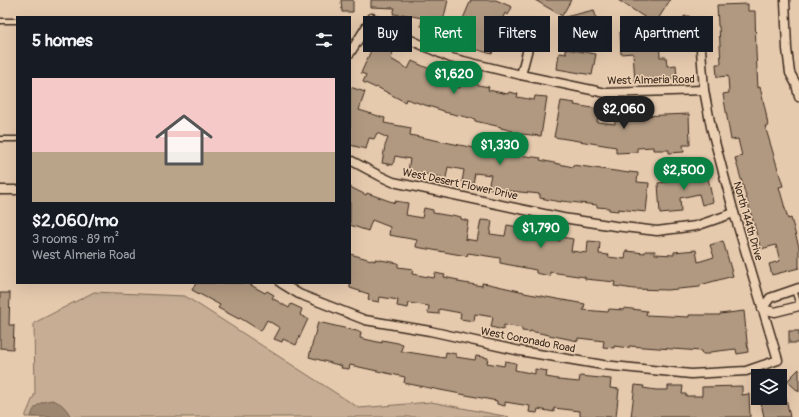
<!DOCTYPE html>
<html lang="en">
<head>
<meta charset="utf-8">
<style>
	:root { --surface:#171b24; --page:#242831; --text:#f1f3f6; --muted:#9ea1a6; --accent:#0b8043 }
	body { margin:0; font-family:Pangolin,sans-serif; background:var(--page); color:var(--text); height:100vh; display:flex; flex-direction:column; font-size:15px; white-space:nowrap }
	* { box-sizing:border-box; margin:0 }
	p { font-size:13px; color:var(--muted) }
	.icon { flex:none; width:22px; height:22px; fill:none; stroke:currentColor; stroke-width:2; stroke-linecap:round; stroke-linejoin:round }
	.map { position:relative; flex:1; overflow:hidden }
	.details { position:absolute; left:16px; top:16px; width:335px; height:268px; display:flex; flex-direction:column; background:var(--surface); border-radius:0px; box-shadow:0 4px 16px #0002 }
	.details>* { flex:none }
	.banner { position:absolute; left:363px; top:16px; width:376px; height:36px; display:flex; gap:8px }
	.tools { position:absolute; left:751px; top:369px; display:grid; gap:8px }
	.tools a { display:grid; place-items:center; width:36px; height:36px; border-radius:0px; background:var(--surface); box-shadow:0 4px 16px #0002; font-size:20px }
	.price { position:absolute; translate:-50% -34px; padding:0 9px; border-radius:14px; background:var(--accent); color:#fff; font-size:13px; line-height:26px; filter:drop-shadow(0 1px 2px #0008) }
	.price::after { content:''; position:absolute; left:50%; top:24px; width:12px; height:9px; margin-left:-6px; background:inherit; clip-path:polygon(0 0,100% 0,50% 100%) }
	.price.current { background:#222; color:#fff }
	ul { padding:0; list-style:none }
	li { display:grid; align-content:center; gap:8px; height:212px; padding:0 16px }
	li span { display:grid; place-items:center; height:124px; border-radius:0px; color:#555 }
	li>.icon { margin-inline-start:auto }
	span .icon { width:72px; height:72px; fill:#fffc; stroke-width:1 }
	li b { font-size:17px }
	h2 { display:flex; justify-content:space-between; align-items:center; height:48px; padding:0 16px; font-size:17px }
	.chip { padding:0 14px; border-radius:0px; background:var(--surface); box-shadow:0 4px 16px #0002; font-size:14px; line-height:36px }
	.chip.current { background:var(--accent); color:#fff }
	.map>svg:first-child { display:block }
</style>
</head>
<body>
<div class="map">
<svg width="799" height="417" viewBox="0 0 799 417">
	<rect width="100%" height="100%" fill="#e6caae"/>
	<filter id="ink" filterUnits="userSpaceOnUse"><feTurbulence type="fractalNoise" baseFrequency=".025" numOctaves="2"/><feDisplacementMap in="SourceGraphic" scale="8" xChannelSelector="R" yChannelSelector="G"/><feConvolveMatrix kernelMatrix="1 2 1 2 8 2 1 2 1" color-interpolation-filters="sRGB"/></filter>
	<g filter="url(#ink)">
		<polygon fill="#c6ad94" stroke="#806c59" points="94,292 185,296 359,408 431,402 509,417 25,417 35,393 34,323"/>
		<path fill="#9d8771" stroke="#766250" d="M 52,400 C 62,403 66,408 71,417 L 31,417 C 34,405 40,402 52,400 Z"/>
		<g fill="#b19981" stroke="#3b2a1e">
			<polygon points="341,0 353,0 353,12 342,12"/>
			<polygon points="371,0 448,0 441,30 421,26 422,18 402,14 401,15 393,14 395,8 371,7"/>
			<polygon points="471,0 496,0 512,7 508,15 505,13 500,24 492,54 451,42 456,27 459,28"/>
			<polygon points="535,0 571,0 562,16"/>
			<polygon points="618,0 670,0 655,24"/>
			<polygon points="748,4 748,11 755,11 756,52 758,88 760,87 766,113 768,126 765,126 783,186 779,187 788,219 791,218 799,247 799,268 772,275 769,264 780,261 776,245 761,249 735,158 742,156 738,139 731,140 723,94 729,93 728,76 717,77 716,64 721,64 719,26 718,26 717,5"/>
			<polygon points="594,10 600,32 563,41 561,31 580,26 565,17"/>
			<polygon points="650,31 644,40 659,39 660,57 666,57 667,66 676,65 677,78 635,81 633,53 621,54 620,32"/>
			<polygon points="374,44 393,53 391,59 408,69 412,61 425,67 439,72 435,82 460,88 462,79 474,82 473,84 489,87 488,90 508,94 509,92 518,94 517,97 534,100 535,96 547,97 541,136 512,133 513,131 501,128 501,127 475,121 475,119 444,112 444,111 406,99 405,102 377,87 376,88 363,82 366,75 361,73"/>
			<polygon points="565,49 596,54 592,75 557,69 559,53 567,54"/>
			<polygon points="350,87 365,92 359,110 385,118 384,123 411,128 410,135 519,157 519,155 541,158 540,160 573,167 573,165 629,173 629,172 638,173 637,182 649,183 646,212 618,209 618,211 609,210 609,208 597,207 597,205 561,201 561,202 540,198 540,194 500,190 500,191 488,188 491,175 475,173 473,184 462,182 464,170 448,167 446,178 408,171 410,159 395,156 393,165 382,163 385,146 388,138 377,133 374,139 369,138 366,149 350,145"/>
			<polygon points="561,101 575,103 574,105 599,109 597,122 615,124 615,117 689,114 690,145 683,145 684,152 669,153 669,150 653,150 653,147 637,148 637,152 616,153 616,147 554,137"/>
			<polygon points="706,168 713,202 702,205 699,194 680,198 681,212 660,214 658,183 668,182 668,178 685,177 684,173"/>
			<polygon points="350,187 366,195 367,193 395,203 395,201 408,203 406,215 422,218 424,208 433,210 433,213 451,216 452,215 461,217 461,219 468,221 465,239 477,241 481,220 492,221 490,234 505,236 507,225 519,227 518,238 535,241 536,234 544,235 544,238 560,241 561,237 573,239 571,251 587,253 588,241 600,242 599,254 609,255 608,257 625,259 626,251 645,253 645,251 655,251 655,254 674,255 674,252 696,250 698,262 714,257 710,245 723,241 733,276 700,285 700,287 667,290 634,289 614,286 615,282 585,279 585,277 550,272 550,276 536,273 536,270 500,263 500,258 468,253 467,256 416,247 417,240 389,235 390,227 372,220 368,231 350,225"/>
			<polygon points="350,254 375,261 375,259 398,263 398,267 413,269 412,274 434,278 435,273 445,275 444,277 458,280 458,282 482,286 482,283 489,284 524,292 524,293 585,304 583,310 608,312 609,309 624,310 624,308 647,311 646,315 689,317 689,315 720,315 720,314 744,311 748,352 737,354 736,349 710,352 710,354 702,354 701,351 629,346 629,348 614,346 614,348 603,347 604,341 578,338 578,341 530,331 530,332 522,331 522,328 504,325 503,330 491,327 493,317 475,314 474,321 460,319 461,313 439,309 439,314 428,313 429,306 409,303 408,308 397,306 398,300 380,297 379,302 368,300 369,294 350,288"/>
			<polygon points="196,283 247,283 265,293 267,291 274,295 272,298 289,308 291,304 302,309 300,315 308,319 296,345 283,339 282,342 274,339 280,328 267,320 261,331 240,318 239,319 218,308 220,305 192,290"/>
			<polygon points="0,293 10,293 9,325 14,325 13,349 0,348"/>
			<polygon points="318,322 361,332 360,338 382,343 382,340 403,344 401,351 445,358 446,352 456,354 456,357 475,360 476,356 488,358 487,363 504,366 505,361 516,363 515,370 535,374 535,369 547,371 546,377 558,379 558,380 579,382 580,376 611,379 610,388 619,389 616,417 580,416 580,411 554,408 554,412 538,409 537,413 529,412 530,406 505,402 505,406 497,404 497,401 404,383 405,377 350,365 349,369 341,368 342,366 309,357"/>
			<rect x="789" y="331" width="10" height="12"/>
			<polygon points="799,369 799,392 787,381"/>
			<polygon points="635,385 644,386 643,388 656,390 668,390 668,386 683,386 682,394 686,394 686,396 702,396 702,387 742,386 742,395 749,394 750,417 631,417"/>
			<polygon points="760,398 786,398 790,417 764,417"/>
		</g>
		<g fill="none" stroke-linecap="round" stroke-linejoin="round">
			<defs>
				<g id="service">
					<polyline points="0,21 17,21"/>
					<polyline points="0,139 17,139"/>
					<polyline points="794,290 799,305"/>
				</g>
				<g id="minor">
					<polyline points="785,0 787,49 790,73 796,84 799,97"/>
					<polyline points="350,53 372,18 404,37 451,58 521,75 606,93 704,90"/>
					<polyline points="521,75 532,33"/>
					<polyline points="350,160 380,176 393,182 563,218 615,226 657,231 696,226 734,213"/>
					<polyline points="0,190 17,190"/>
					<polyline points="281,283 299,294 365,320 430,331 520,351 603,365 691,374 746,371 778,360 734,213 711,127 704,90 700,36 687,21"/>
					<polyline points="799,288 770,298 762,309 775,312 799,306"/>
				</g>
			</defs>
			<use href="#service" stroke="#3b2a1e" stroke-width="7"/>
			<use href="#minor" stroke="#3b2a1e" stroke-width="11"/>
			<use href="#service" stroke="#edd1b4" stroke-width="4"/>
			<use href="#minor" stroke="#edd1b4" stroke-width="8"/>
		</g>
	</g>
	<g text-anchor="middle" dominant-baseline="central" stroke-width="3" stroke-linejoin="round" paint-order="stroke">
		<g font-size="11" fill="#3b2a1e" stroke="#edd1b4">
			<text transform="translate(651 80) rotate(-1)">West Almeria Road</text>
			<text transform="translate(460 184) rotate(12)">West Desert Flower Drive</text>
			<text transform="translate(748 221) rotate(74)">North 144th Drive</text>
			<text transform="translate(528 340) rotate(11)">West Coronado Road</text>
		</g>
	</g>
</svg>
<div class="tools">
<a><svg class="icon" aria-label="layers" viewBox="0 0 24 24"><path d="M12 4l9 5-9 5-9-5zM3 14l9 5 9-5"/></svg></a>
</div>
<b class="price" style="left:454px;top:95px">$1,620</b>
<b class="price current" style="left:624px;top:130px">$2,060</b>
<b class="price" style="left:500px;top:166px">$1,330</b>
<b class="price" style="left:684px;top:191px">$2,500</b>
<b class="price" style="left:541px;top:249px">$1,790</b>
<div class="banner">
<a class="chip">Buy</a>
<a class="chip current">Rent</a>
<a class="chip">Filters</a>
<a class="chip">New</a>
<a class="chip">Apartment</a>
</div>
<section class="details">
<h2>5 homes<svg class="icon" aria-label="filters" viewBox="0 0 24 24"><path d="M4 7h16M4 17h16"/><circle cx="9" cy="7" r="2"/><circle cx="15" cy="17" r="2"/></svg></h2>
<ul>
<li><span style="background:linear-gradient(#f6c9c9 60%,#b9a48a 0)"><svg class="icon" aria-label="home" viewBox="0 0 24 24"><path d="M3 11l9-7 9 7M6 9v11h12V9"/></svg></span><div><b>$2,060/mo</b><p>3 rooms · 89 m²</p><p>West Almeria Road</p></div></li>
</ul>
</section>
</div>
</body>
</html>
